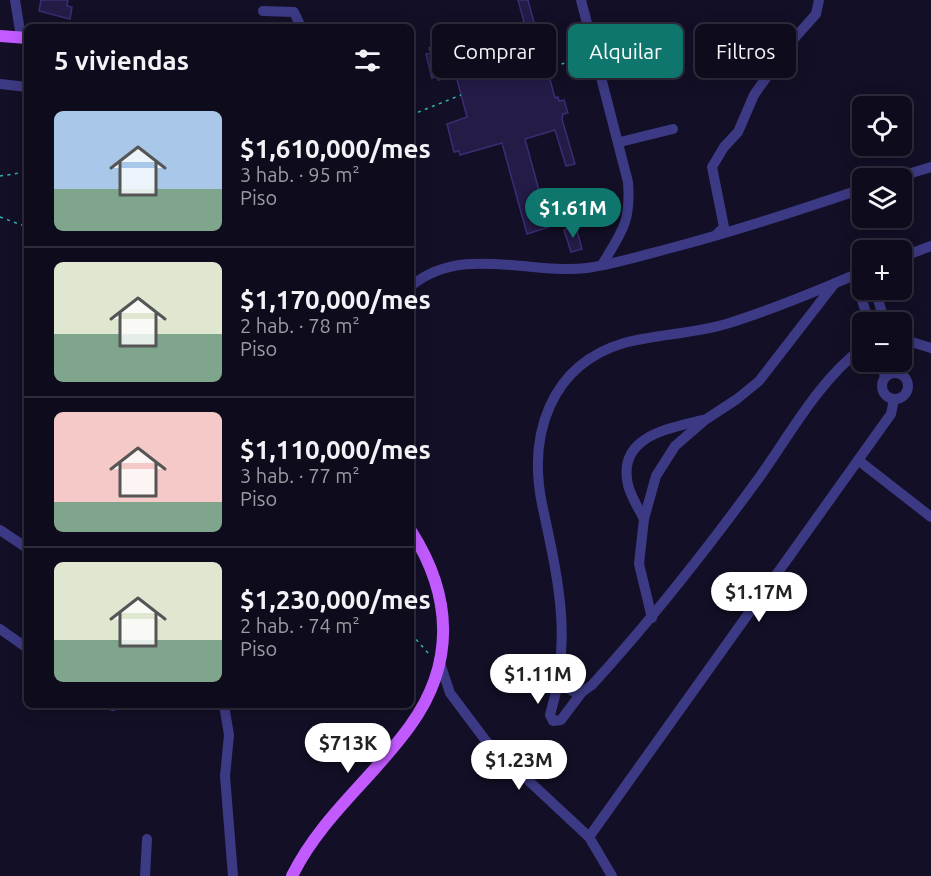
<!DOCTYPE html>
<html lang="es">
<head>
<meta charset="utf-8">
<style>
	:root { --surface:#0e0b1c; --page:#171425; --text:#f1f3f6; --muted:#9b9ba3; --line:#2e2b3b; --accent:#0f766e }
	body { margin:0; font-family:Ubuntu,sans-serif; background:var(--page); color:var(--text); height:100vh; display:flex; flex-direction:column; font-size:22px; white-space:nowrap }
	* { box-sizing:border-box; margin:0 }
	p { font-size:20px; color:var(--muted) }
	.icon { flex:none; width:33px; height:33px; fill:none; stroke:currentColor; stroke-width:2; stroke-linecap:round; stroke-linejoin:round }
	.map { position:relative; flex:1; overflow:hidden }
	.sheet { position:absolute; left:24px; top:24px; width:390px; height:684px; display:flex; flex-direction:column; background:var(--surface); border-radius:9px; box-shadow:0 3px 15px #0003,0 0 0 2px var(--line) }
	.sheet>* { flex:none }
	.guide { position:absolute; left:432px; top:24px; width:408px; height:54px; display:flex; gap:12px }
	.fabs { position:absolute; left:852px; top:96px; display:grid; gap:12px }
	.fabs a { display:grid; place-items:center; width:60px; height:60px; border-radius:9px; background:var(--surface); box-shadow:0 3px 15px #0003,0 0 0 2px var(--line); font-size:30px }
	.price { position:absolute; translate:-50% -51px; padding:0 14px; border-radius:21px; background:#fff; color:#222; font-size:20px; line-height:39px; filter:drop-shadow(0 2px 3px #0008) }
	.price::after { content:''; position:absolute; left:50%; top:36px; width:18px; height:14px; margin-left:-9px; background:inherit; clip-path:polygon(0 0,100% 0,50% 100%) }
	.price.current { background:var(--accent); color:#fff }
	ul { padding:0; list-style:none }
	li { display:flex; align-items:center; gap:18px; height:150px; padding:0 30px }
	li+li { border-top:2px solid var(--line) }
	li span { display:grid; place-items:center; flex:none; width:168px; height:120px; border-radius:9px; color:#555 }
	li>.icon { margin-inline-start:auto }
	span .icon { width:72px; height:72px; fill:#fffc; stroke-width:1 }
	li b { font-size:26px }
	h2 { display:flex; justify-content:space-between; align-items:center; height:72px; padding:0 30px; font-size:26px }
	.pill { padding:0 21px; border-radius:9px; background:var(--surface); box-shadow:0 3px 15px #0003,0 0 0 2px var(--line); font-size:21px; line-height:54px }
	.pill.current { background:var(--accent); color:#fff }
	.map>svg:first-child { display:block }
</style>
</head>
<body>
<div class="map">
<svg width="931" height="876" viewBox="0 0 931 876">
	<rect width="100%" height="100%" fill="#130f26"/>
	<g fill="#241b47" stroke="#3b2d73" stroke-width="1.5">
		<polygon points="41,0 68,0 67,6 72,7 70,19 39,11"/>
		<polygon points="518,0 528,0 535,26 538,31 544,30 547,42 542,43 541,47 555,98 558,97 559,101 564,100 568,113 563,114 562,119 575,164 566,166 555,130 525,139 549,227 527,234 502,143 460,155 459,151 454,152 447,124 467,117 456,76 438,80 437,76 432,78 426,54 431,53 429,48 480,34 479,31 495,26 496,30 524,22"/>
		<polygon points="576,227 582,249 571,252 564,230"/>
	</g>
	<g fill="none" stroke-linecap="round" stroke-linejoin="round">
		<g stroke="#2fb8b0" stroke-width="1.5" stroke-dasharray="3 4.5" stroke-linecap="butt">
			<polyline points="606,53 649,42"/>
			<polyline points="547,68 587,57"/>
			<polyline points="411,115 461,95"/>
			<polyline points="0,176 27,172"/>
			<polyline points="0,217 27,227"/>
			<polyline points="411,634 430,655"/>
		</g>
		<g stroke="#3d3a85" stroke-width="10">
			<polyline points="15,0 21,37"/>
			<path d="M 581,0 L 628,182 C 631,223 622,231 602,265"/>
			<polyline points="263,11 294,12 301,27"/>
			<polyline points="0,84 27,87"/>
			<polyline points="620,142 673,129"/>
			<polyline points="895,178 931,167"/>
			<polyline points="716,235 724,227 712,167 724,147 738,132 754,95 792,41 816,14 819,0"/>
			<polyline points="902,257 931,246"/>
			<path d="M 862,272 C 818,290 773,310 726,324 C 693,334 657,334 624,343 C 550,365 528,435 542,504 C 558,579 573,639 550,715 L 553,721 L 561,720 L 582,692 L 592,685 C 653,618 708,548 761,475 C 792,431 819,381 862,348"/>
			<polyline points="854,275 869,322"/>
			<path d="M 411,286 C 462,244 529,275 587,268 C 615,264 644,255 671,248 C 736,231 799,210 862,189"/>
			<polyline points="875,290 885,322"/>
			<polyline points="902,339 931,348"/>
			<polyline points="881,362 885,377"/>
			<circle cx="895" cy="386" r="13"/>
			<polyline points="858,460 931,517"/>
			<path d="M 644,519 C 639,509 631,497 628,485 C 617,436 668,429 702,420"/>
			<polyline points="0,530 27,548"/>
			<polyline points="652,618 639,564 644,519 656,476 675,446 705,420 737,399 759,381 835,283"/>
			<polyline points="0,629 27,648"/>
			<polyline points="439,660 450,693 486,741 589,837 612,876"/>
			<polyline points="560,683 574,692 582,692"/>
			<polyline points="111,705 113,706"/>
			<polyline points="224,705 229,735 225,776 233,876"/>
			<polyline points="589,837 891,414 894,399"/>
			<polyline points="145,876 147,839"/>
		</g>
		<g stroke="#c25bff" stroke-width="12">
			<polyline points="0,36 27,38"/>
			<path d="M 292,876 C 321,817 372,779 410,726 C 456,663 452,595 411,531"/>
		</g>
	</g>
</svg>
<div class="fabs">
<a><svg class="icon" aria-label="locate" viewBox="0 0 24 24"><circle cx="12" cy="12" r="6"/><path d="M12 2v4M12 18v4M2 12h4M18 12h4"/></svg></a>
<a><svg class="icon" aria-label="layers" viewBox="0 0 24 24"><path d="M12 4l9 5-9 5-9-5zM3 14l9 5 9-5"/></svg></a>
<a>+</a>
<a>−</a>
</div>
<b class="price current" style="left:573px;top:239px">$1.61M</b>
<b class="price" style="left:759px;top:623px">$1.17M</b>
<b class="price" style="left:538px;top:705px">$1.11M</b>
<b class="price" style="left:348px;top:774px">$713K</b>
<b class="price" style="left:519px;top:791px">$1.23M</b>
<div class="guide">
<a class="pill">Comprar</a>
<a class="pill current">Alquilar</a>
<a class="pill">Filtros</a>
</div>
<section class="sheet">
<h2>5 viviendas<svg class="icon" aria-label="filters" viewBox="0 0 24 24"><path d="M4 7h16M4 17h16"/><circle cx="9" cy="7" r="2"/><circle cx="15" cy="17" r="2"/></svg></h2>
<ul>
<li><span style="background:linear-gradient(#a9c7e8 65%,#7fa58c 0)"><svg class="icon" aria-label="home" viewBox="0 0 24 24"><path d="M3 11l9-7 9 7M6 9v11h12V9"/></svg></span><div><b>$1,610,000/mes</b><p>3 hab. · 95 m²</p><p>Piso</p></div></li>
<li><span style="background:linear-gradient(#dfe7d0 60%,#7fa58c 0)"><svg class="icon" aria-label="home" viewBox="0 0 24 24"><path d="M3 11l9-7 9 7M6 9v11h12V9"/></svg></span><div><b>$1,170,000/mes</b><p>2 hab. · 78 m²</p><p>Piso</p></div></li>
<li><span style="background:linear-gradient(#f6c9c9 75%,#7fa58c 0)"><svg class="icon" aria-label="home" viewBox="0 0 24 24"><path d="M3 11l9-7 9 7M6 9v11h12V9"/></svg></span><div><b>$1,110,000/mes</b><p>3 hab. · 77 m²</p><p>Piso</p></div></li>
<li><span style="background:linear-gradient(#dfe7d0 65%,#7fa58c 0)"><svg class="icon" aria-label="home" viewBox="0 0 24 24"><path d="M3 11l9-7 9 7M6 9v11h12V9"/></svg></span><div><b>$1,230,000/mes</b><p>2 hab. · 74 m²</p><p>Piso</p></div></li>
</ul>
</section>
</div>
</body>
</html>
